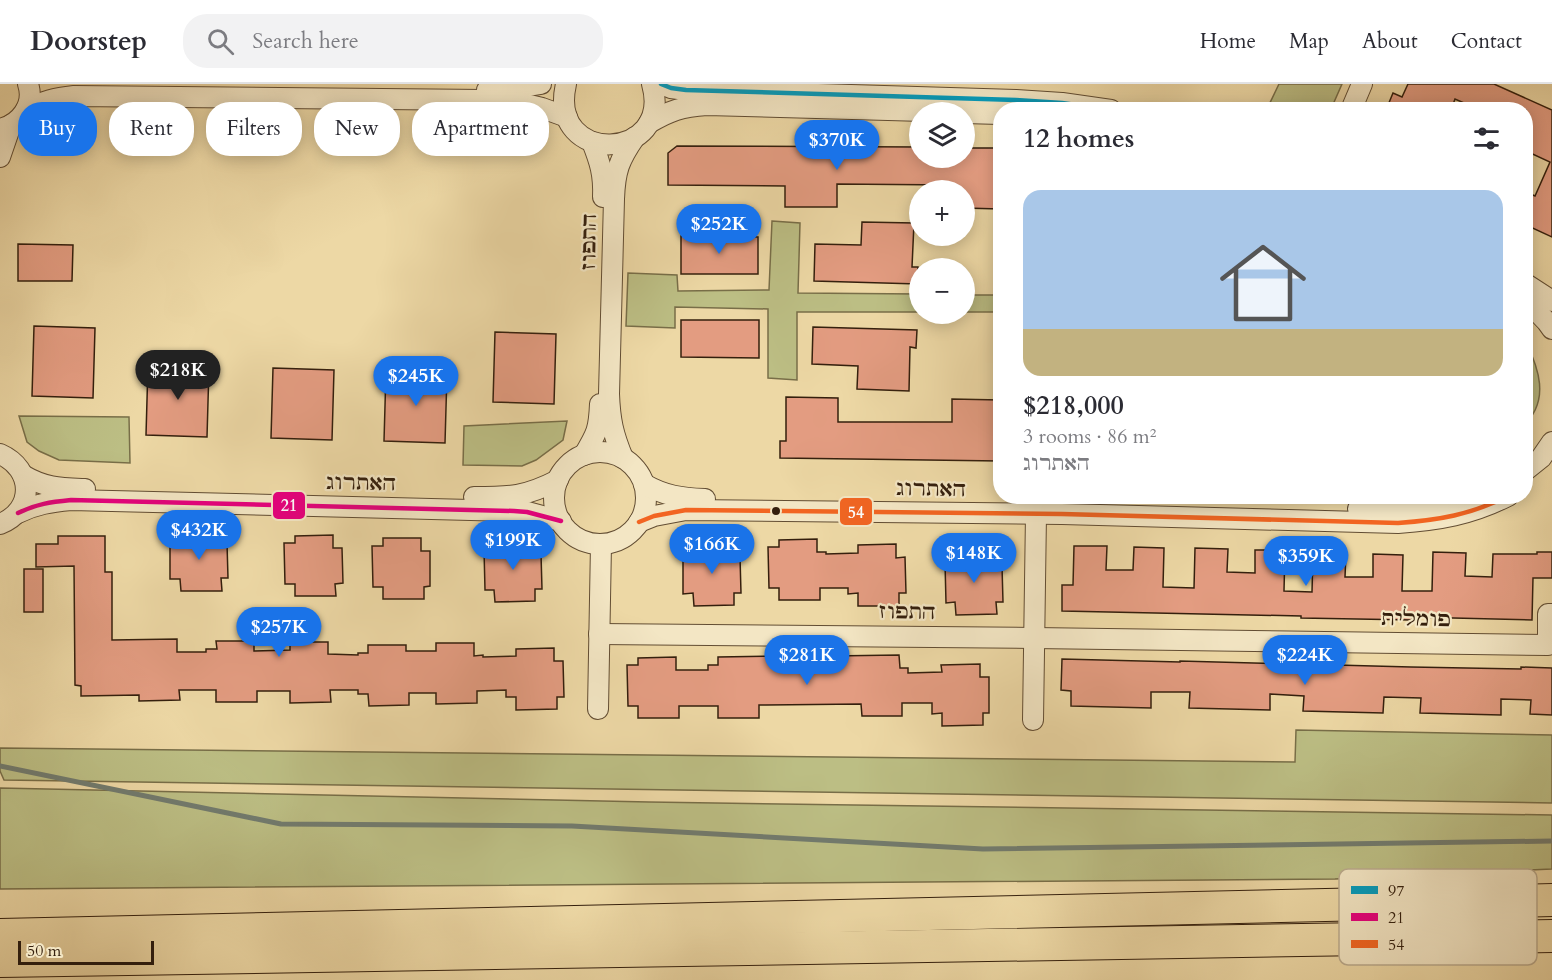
<!DOCTYPE html>
<html lang="en">
<head>
<meta charset="utf-8">
<style>
	:root { --surface:#fff; --page:#f2f2f3; --text:#2b2b33; --muted:#7c7c81; --line:#e1e1e2; --accent:#1a73e8 }
	body { margin:0; font-family:Cardo,"Frank Ruhl Libre",serif; background:var(--page); color:var(--text); height:100vh; display:flex; flex-direction:column; font-size:22px; white-space:nowrap }
	* { box-sizing:border-box; margin:0 }
	p { font-size:20px; color:var(--muted) }
	.icon { flex:none; width:33px; height:33px; fill:none; stroke:currentColor; stroke-width:2; stroke-linecap:round; stroke-linejoin:round }
	.map { position:relative; flex:1; overflow:hidden }
	.side { position:absolute; left:993px; top:18px; width:540px; height:402px; display:flex; flex-direction:column; background:var(--surface); border-radius:24px; box-shadow:0 3px 15px #0003 }
	.side>* { flex:none }
	.top-card { position:absolute; left:18px; top:18px; width:570px; height:54px; display:flex; gap:12px }
	.buttons { position:absolute; left:909px; top:18px; display:grid; gap:12px }
	.buttons a { display:grid; place-items:center; width:66px; height:66px; border-radius:50%; background:var(--surface); box-shadow:0 3px 15px #0003; font-size:30px }
	.scale { position:absolute; left:18px; bottom:15px; width:136px; box-sizing:border-box; padding-left:6px; border:3px solid #341f0d; border-top:0; font-size:16px; line-height:21px; white-space:nowrap; color:#341f0d; -webkit-text-stroke:4px #f3e6c4; paint-order:stroke }
	.price { position:absolute; translate:-50% -51px; padding:0 14px; border-radius:21px; background:var(--accent); color:#fff; font-size:20px; line-height:39px; filter:drop-shadow(0 2px 3px #0008) }
	.price::after { content:''; position:absolute; left:50%; top:36px; width:18px; height:14px; margin-left:-9px; background:inherit; clip-path:polygon(0 0,100% 0,50% 100%) }
	.price.active { background:#222; color:#fff }
	ul { padding:0; list-style:none }
	li { display:grid; align-content:center; gap:12px; height:318px; padding:0 30px }
	li+li { border-top:2px solid var(--line) }
	li span { display:grid; place-items:center; height:186px; border-radius:18px; color:#555 }
	li>.icon { margin-inline-start:auto }
	span .icon { width:108px; height:108px; fill:#fffc; stroke-width:1 }
	li b { font-size:26px }
	h2 { display:flex; justify-content:space-between; align-items:center; height:72px; padding:0 30px; font-size:26px }
	.pill { padding:0 21px; border-radius:24px; background:var(--surface); box-shadow:0 3px 15px #0003; font-size:21px; line-height:54px }
	.pill.active { background:var(--accent); color:#fff }
	header { display:flex; align-items:center; gap:36px; box-sizing:border-box; height:84px; padding:0 30px; background:var(--surface); border-bottom:2px solid var(--line) }
	header strong { font-size:28px }
	nav { display:flex; gap:33px; margin-inline-start:auto; font-size:21px }
	.search { width:420px; height:54px; background:var(--page); display:flex; align-items:center; gap:15px; box-sizing:border-box; padding:0 21px; border-radius:24px; color:var(--muted); font-size:22px }
	.map>svg:first-child { display:block }
</style>
</head>
<body>
<header>
<strong>Doorstep</strong>
<div class="search"><svg class="icon" aria-label="search" viewBox="0 0 24 24"><circle cx="10" cy="10" r="6"/><path d="M15 15l6 6"/></svg>Search here</div>
<nav><a>Home</a><a>Map</a><a>About</a><a>Contact</a></nav>
</header>
<div class="map">
<svg width="1552" height="896" viewBox="0 0 1552 896">
	<rect width="100%" height="100%" fill="#edd8a5"/>
	<filter id="stains"><feTurbulence type="fractalNoise" baseFrequency=".00333" numOctaves="4"/><feColorMatrix values="0 0 0 0 .2 0 0 0 0 .09 0 0 0 0 .02 0 0 0 .5 -.17"/></filter>
	<radialGradient id="worn" r=".72"><stop offset=".6" stop-color="#630" stop-opacity="0"/><stop offset="1" stop-color="#630" stop-opacity=".3"/></radialGradient>
	<g fill="#bcbe84" stroke="#786e48" stroke-width="1.5">
		<polygon points="1279,0 1342,0 1331,25 1267,25"/>
		<polygon points="772,137 800,139 798,209 919,210 919,228 797,228 797,296 768,294 768,225 675,223 675,244 626,242 628,189 677,191 678,207 769,206"/>
		<rect x="965" y="211" width="35" height="17"/>
		<path d="M 1526,258 C 1539,285 1549,315 1526,339 Z"/>
		<polygon points="19,332 129,333 130,379 59,376 39,367 27,358"/>
		<polygon points="567,337 563,356 536,376 522,382 463,381 464,342"/>
		<polygon points="1296,646 1552,651 1552,719 4,696 0,687 0,664 1295,678"/>
		<polygon points="0,704 649,718 1552,731 1552,785 1335,795 0,805"/>
	</g>
	<g fill="none" stroke-linecap="round" stroke-linejoin="round">
		<polyline stroke="#727b6e" stroke-width="5" points="0,682 281,740 572,742 983,765 1552,757"/>
	</g>
	<g fill="#e39c81" stroke="#341f0d" stroke-width="1.5">
		<polygon points="1408,0 1494,0 1552,26 1552,153 1526,141 1526,108 1535,112 1550,78 1526,67 1526,26 1480,26 1455,15 1451,26 1386,26 1393,9 1402,13"/>
		<polygon points="677,62 920,63 920,74 964,74 964,64 1000,64 1000,125 964,124 964,106 952,106 952,101 837,100 837,123 785,123 785,102 668,101 668,69"/>
		<polygon points="862,138 914,139 912,183 918,183 918,200 814,197 815,160 861,161"/>
		<polygon points="681,152 758,153 758,190 681,190"/>
		<polygon points="18,160 73,161 72,197 18,197"/>
		<polygon points="681,236 759,236 759,274 681,273"/>
		<polygon points="34,242 95,244 93,314 32,312"/>
		<polygon points="813,243 917,246 916,264 910,263 909,307 857,305 858,282 812,280"/>
		<polygon points="495,248 556,250 554,320 493,318"/>
		<polygon points="148,281 209,283 207,353 146,351"/>
		<polygon points="273,284 334,286 332,356 271,354"/>
		<polygon points="386,287 447,289 445,359 384,357"/>
		<polygon points="786,313 838,314 838,338 952,338 952,315 1000,316 1000,377 780,374 780,357 786,357"/>
		<polygon points="180,446 219,446 219,459 227,459 228,494 221,494 222,507 181,507 180,495 170,495 170,454 181,454"/>
		<polygon points="333,451 333,464 342,464 343,499 335,500 336,512 295,512 295,500 285,500 284,459 295,459 295,452"/>
		<polygon points="58,452 105,452 105,488 112,488 112,556 177,555 177,568 206,568 206,565 217,565 216,557 254,557 254,567 290,566 290,558 328,558 328,570 358,571 358,569 368,569 368,561 406,561 406,567 436,567 436,559 474,559 474,572 483,571 483,573 516,572 516,565 554,564 554,577 563,577 564,613 557,613 557,625 516,626 516,613 506,613 506,606 477,607 477,619 436,620 436,609 409,609 409,621 369,622 368,610 358,610 358,606 330,606 331,618 290,619 290,607 257,607 257,618 216,618 216,606 179,606 180,616 139,617 139,611 81,612 81,602 75,601 74,482 36,483 36,460 58,460"/>
		<polygon points="383,454 421,454 421,467 430,467 430,502 424,503 424,515 383,515 383,503 373,503 372,462 383,462"/>
		<polygon points="817,455 817,468 826,468 826,470 858,469 858,461 896,460 896,474 905,473 906,509 899,509 899,522 858,522 858,509 848,510 848,504 820,504 820,516 779,516 779,504 769,504 768,463 779,463 779,456"/>
		<polygon points="494,457 532,457 532,470 541,470 542,505 535,505 535,517 495,518 494,506 485,506 484,465 494,465"/>
		<polygon points="731,460 731,473 740,473 741,509 734,509 734,521 694,522 693,509 683,510 683,469 693,468 693,461"/>
		<polygon points="1074,462 1107,462 1106,486 1133,486 1134,463 1164,464 1163,503 1194,504 1195,464 1228,465 1227,488 1255,489 1255,466 1285,466 1284,507 1312,508 1313,469 1346,469 1345,493 1373,493 1373,470 1403,471 1402,507 1432,507 1433,468 1466,469 1465,492 1492,493 1493,470 1537,470 1537,468 1552,468 1552,494 1533,494 1532,536 1412,533 1412,536 1301,534 1301,532 1062,527 1062,501 1073,501"/>
		<polygon points="993,469 994,482 1002,482 1003,518 996,518 997,530 956,531 955,518 946,519 945,478 956,477 955,470"/>
		<rect x="24" y="485" width="19" height="43"/>
		<polygon points="793,564 831,564 831,572 899,571 900,584 908,584 908,589 942,588 941,581 980,580 980,593 989,593 989,629 983,629 983,641 942,642 942,629 932,630 932,619 902,619 902,632 862,632 861,620 766,621 759,621 759,634 718,634 718,622 679,622 679,634 638,634 638,622 628,622 627,581 638,581 638,574 676,573 676,586 708,586 708,581 718,581 718,573 782,572 782,568 793,567"/>
		<polygon points="1062,575 1180,578 1180,577 1411,583 1521,585 1521,583 1552,584 1552,631 1530,630 1531,616 1501,615 1501,631 1420,629 1421,614 1384,613 1383,629 1303,627 1304,612 1270,610 1270,626 1189,624 1190,608 1151,608 1151,624 1071,622 1071,607 1061,606"/>
	</g>
	<g fill="none" stroke-linecap="round" stroke-linejoin="round">
		<defs>
			<g id="street">
				<path d="M 566,0 C 547,83 674,78 652,0"/>
				<polyline points="661,0 671,4 686,6 1016,16 1062,19 1111,26"/>
				<polyline points="487,6 516,4 541,0"/>
				<path d="M 26,26 C 43,17 55,14 74,12 L 485,16 L 521,19 L 542,24 L 567,33"/>
				<polyline points="1351,26 1362,0"/>
				<polyline points="964,29 1000,30"/>
				<path d="M 649,39 C 671,26 681,23 707,21 L 960,28"/>
				<path d="M 0,45 C 20,40 35,21 28,0"/>
				<path d="M 592,58 C 600,78 604,91 603,113"/>
				<polyline points="0,73 11,41"/>
				<polyline points="1526,200 1552,217"/>
				<polyline points="1526,216 1547,238 1552,245"/>
				<circle cx="600" cy="414" r="46"/>
				<path d="M 0,370 C 34,385 35,426 0,440"/>
				<path d="M 584,371 C 597,349 599,345 600,320"/>
				<path d="M 623,374 C 613,350 610,336 609,310 L 614,115 C 615,87 619,76 635,53"/>
				<polyline points="1526,386 1541,374 1552,358"/>
				<path d="M 23,391 C 45,404 60,404 85,405"/>
				<path d="M 644,400 C 665,412 681,414 705,415"/>
				<path d="M 474,413 C 511,413 525,413 558,396"/>
				<path d="M 1358,425 C 1398,426 1437,424 1474,412"/>
				<path d="M 18,429 C 36,420 51,418 71,416 L 514,427 L 527,428 L 561,437"/>
				<path d="M 639,438 L 654,432 L 686,426 L 1062,430 L 1398,439 C 1439,436 1470,431 1508,412"/>
				<polyline points="599,550 1034,554 1548,561 1548,530 1552,530"/>
				<polyline points="598,625 601,460"/>
				<polyline points="1033,636 1036,430"/>
			</g>
			<g id="primary">
				<polyline points="0,851 1552,816"/>
				<polyline points="0,877 1552,852"/>
			</g>
		</defs>
		<use href="#street" stroke="#624d33" stroke-width="22"/>
		<use href="#primary" stroke="#341f0d" stroke-width="34"/>
		<use href="#street" stroke="#f3e6c4" stroke-width="20"/>
		<use href="#primary" stroke="#edd8a5" stroke-width="32"/>
		<defs>
			<polyline id="bus-1" points="661,0 671,4 686,6 1016,16 1062,19 1111,26"/>
			<path id="bus-2" d="M 18,429 C 36,420 51,418 71,416 L 514,427 L 527,428 L 561,437"/>
			<path id="bus-3" d="M 639,438 L 654,432 L 686,426 L 1062,430 L 1398,439 C 1439,436 1470,431 1508,412"/>
		</defs>
		<use href="#bus-1" stroke="#f3e6c4" stroke-width="9"/>
		<use href="#bus-2" stroke="#f3e6c4" stroke-width="9"/>
		<use href="#bus-3" stroke="#f3e6c4" stroke-width="9"/>
		<use href="#bus-1" stroke="#059bbb" stroke-width="4.5"/>
		<use href="#bus-2" stroke="#e5007d" stroke-width="4.5"/>
		<use href="#bus-3" stroke="#f26522" stroke-width="4.5"/>
	</g>
	<circle fill="#341f0d" stroke="#f3e6c4" stroke-width="2" cx="776" cy="427" r="5"/>
	<g text-anchor="middle" dominant-baseline="central" stroke-width="4.5" stroke-linejoin="round" paint-order="stroke">
		<g font-size="21" fill="#341f0d" stroke="#f3e6c4">
			<text transform="translate(589 158) rotate(-89)">התפוז</text>
			<text transform="translate(361 399) rotate(1)">האתרוג</text>
			<text transform="translate(931 405) rotate(1)">האתרוג</text>
			<text transform="translate(907 528) rotate(1)">התפוז</text>
			<text transform="translate(1416 535) rotate(1)">פומלית</text>
		</g>
	</g>
	<rect x="1339" y="785" width="198" height="96" rx="9" fill="#f3e6c4" stroke="#baaa8d" stroke-width="1.5"/>
	<rect x="1351" y="802" width="27" height="8" fill="#059bbb"/>
	<rect x="1351" y="829" width="27" height="8" fill="#e5007d"/>
	<rect x="1351" y="856" width="27" height="8" fill="#f26522"/>
	<g font-size="16" fill="#341f0d">
		<text x="1388" y="812">97</text>
		<text x="1388" y="839">21</text>
		<text x="1388" y="866">54</text>
	</g>
	<g stroke="#f3e6c4" stroke-width="2">
		<rect x="272" y="407" width="34" height="29" rx="6" fill="#e5007d"/>
		<rect x="839" y="413" width="34" height="29" rx="6" fill="#f26522"/>
	</g>
	<g font-size="16" text-anchor="middle" font-weight="bold" fill="#fff">
		<text x="289" y="427">21</text>
		<text x="856" y="434">54</text>
	</g>
	<rect width="100%" height="100%" filter="url(#stains)"/>
	<rect width="100%" height="100%" fill="url(#worn)"/>
</svg>
<div class="buttons">
<a><svg class="icon" aria-label="layers" viewBox="0 0 24 24"><path d="M12 4l9 5-9 5-9-5zM3 14l9 5 9-5"/></svg></a>
<a>+</a>
<a>−</a>
</div>
<div class="scale">50 m</div>
<b class="price" style="left:837px;top:87px">$370K</b>
<b class="price" style="left:719px;top:171px">$252K</b>
<b class="price active" style="left:178px;top:317px">$218K</b>
<b class="price" style="left:416px;top:323px">$245K</b>
<b class="price" style="left:199px;top:477px">$432K</b>
<b class="price" style="left:513px;top:487px">$199K</b>
<b class="price" style="left:712px;top:491px">$166K</b>
<b class="price" style="left:974px;top:500px">$148K</b>
<b class="price" style="left:1306px;top:503px">$359K</b>
<b class="price" style="left:279px;top:574px">$257K</b>
<b class="price" style="left:807px;top:602px">$281K</b>
<b class="price" style="left:1305px;top:602px">$224K</b>
<div class="top-card">
<a class="pill active">Buy</a>
<a class="pill">Rent</a>
<a class="pill">Filters</a>
<a class="pill">New</a>
<a class="pill">Apartment</a>
</div>
<section class="side">
<h2>12 homes<svg class="icon" aria-label="filters" viewBox="0 0 24 24"><path d="M4 7h16M4 17h16"/><circle cx="9" cy="7" r="2"/><circle cx="15" cy="17" r="2"/></svg></h2>
<ul>
<li><span style="background:linear-gradient(#a9c7e8 75%,#c2b280 0)"><svg class="icon" aria-label="home" viewBox="0 0 24 24"><path d="M3 11l9-7 9 7M6 9v11h12V9"/></svg></span><div><b>$218,000</b><p>3 rooms · 86 m²</p><p>האתרוג</p></div></li>
</ul>
</section>
</div>
</body>
</html>
